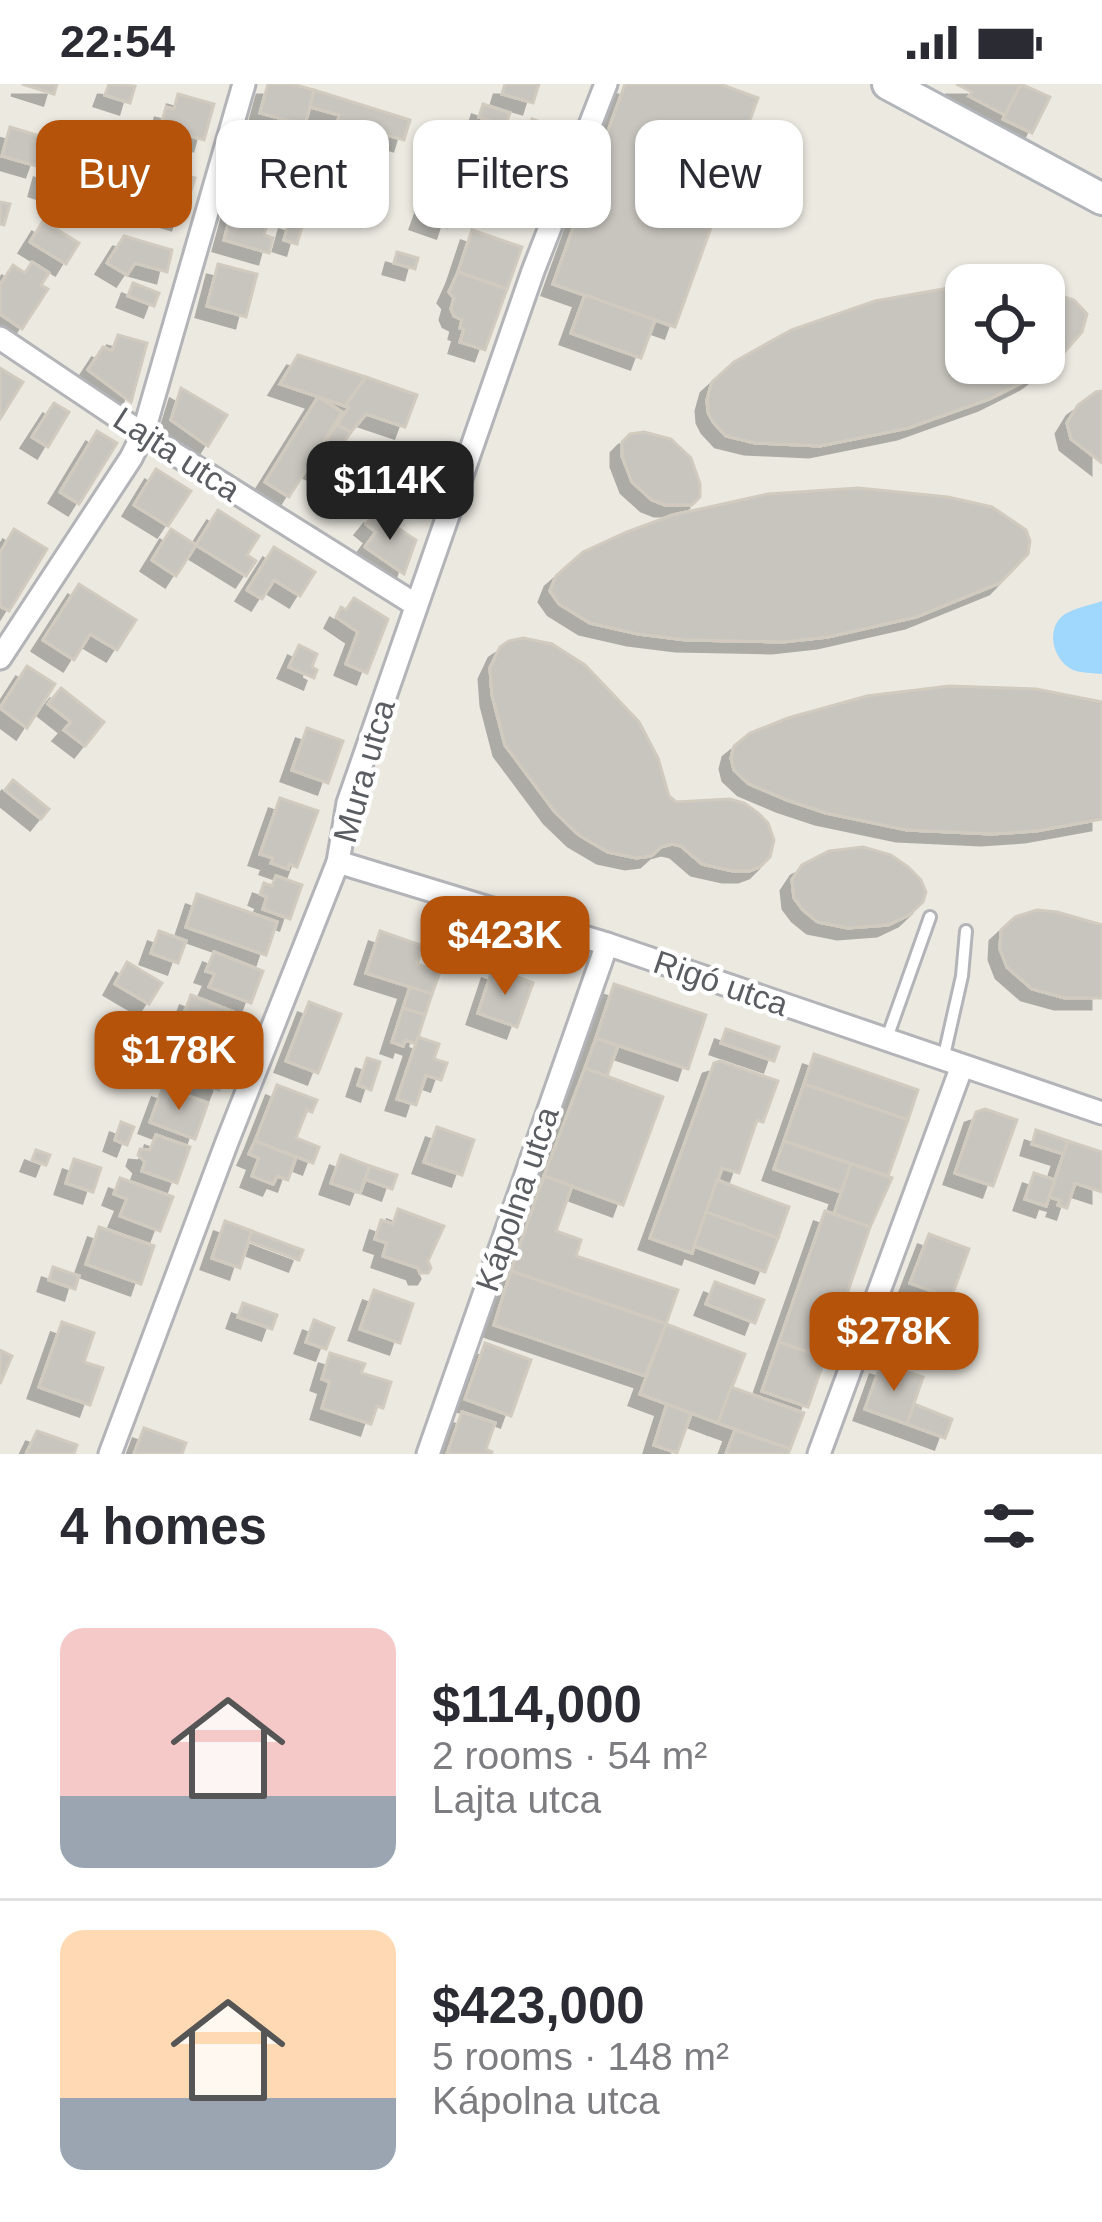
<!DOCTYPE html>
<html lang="en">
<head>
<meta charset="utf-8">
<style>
	:root { --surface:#fff; --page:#f2f2f3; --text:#2b2b33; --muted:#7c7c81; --line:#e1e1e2; --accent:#b45309 }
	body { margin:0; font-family:Arial,sans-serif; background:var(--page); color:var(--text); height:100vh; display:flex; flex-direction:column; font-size:45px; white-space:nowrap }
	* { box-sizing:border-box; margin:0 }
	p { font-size:39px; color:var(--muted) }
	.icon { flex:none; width:66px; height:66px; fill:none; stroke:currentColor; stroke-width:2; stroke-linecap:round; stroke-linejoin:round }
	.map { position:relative; height:1370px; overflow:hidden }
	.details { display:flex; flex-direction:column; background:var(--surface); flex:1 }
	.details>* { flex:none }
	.guide { position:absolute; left:36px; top:36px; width:1032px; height:108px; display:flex; gap:24px }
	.buttons { position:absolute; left:945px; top:180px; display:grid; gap:24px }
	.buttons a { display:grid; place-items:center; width:120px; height:120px; border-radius:24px; background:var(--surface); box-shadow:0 3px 9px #0004; font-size:60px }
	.price { position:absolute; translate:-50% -102px; padding:0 27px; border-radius:24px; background:var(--accent); color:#fff; font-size:39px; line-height:78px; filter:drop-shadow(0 3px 6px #0008) }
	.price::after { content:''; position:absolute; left:50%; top:72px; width:36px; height:27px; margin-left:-18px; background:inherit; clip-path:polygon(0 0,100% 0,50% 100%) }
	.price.active { background:#222; color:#fff }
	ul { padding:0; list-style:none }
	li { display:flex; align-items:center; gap:36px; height:300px; padding:0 60px }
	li+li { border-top:3px solid var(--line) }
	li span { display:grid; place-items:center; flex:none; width:336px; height:240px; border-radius:24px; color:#555 }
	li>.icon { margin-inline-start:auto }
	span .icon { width:144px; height:144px; fill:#fffc; stroke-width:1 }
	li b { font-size:51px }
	h2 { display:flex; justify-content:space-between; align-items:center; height:144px; padding:0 60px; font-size:51px }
	.tag { padding:0 42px; border-radius:24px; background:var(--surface); box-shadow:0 3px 9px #0004; font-size:42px; line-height:108px }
	.tag.active { background:var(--accent); color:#fff }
	.status { display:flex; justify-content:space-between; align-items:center; height:84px; padding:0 60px; background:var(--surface); direction:ltr }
	.status svg { height:33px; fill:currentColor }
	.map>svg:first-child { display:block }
</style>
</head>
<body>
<div class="status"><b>22:54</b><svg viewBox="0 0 49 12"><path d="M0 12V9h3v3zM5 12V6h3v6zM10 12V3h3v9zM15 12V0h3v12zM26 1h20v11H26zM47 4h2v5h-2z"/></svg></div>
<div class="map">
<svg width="1102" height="1370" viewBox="0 0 1102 1370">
	<defs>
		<filter id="shadow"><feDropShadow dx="-11" dy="11" stdDeviation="0" flood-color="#0004"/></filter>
	</defs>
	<rect width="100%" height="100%" fill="#ece9e1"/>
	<path fill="#a0d7fd" d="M 1102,517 L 1102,590 C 1093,589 1081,589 1073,586 C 1052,576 1045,543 1065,530 C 1075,524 1091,521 1102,517 Z"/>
	<g fill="#c8c4be" stroke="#d1cbbf" stroke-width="3" filter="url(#shadow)">
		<polygon points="22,0 57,0 54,10"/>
		<polygon points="109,0 135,2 130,19 105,11"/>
		<polygon points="268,0 292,0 314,6 305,41 260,29"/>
		<polygon points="505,0 539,0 533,19 502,10"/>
		<polygon points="625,0 720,0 758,14 675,243 553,200"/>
		<polygon points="956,0 1021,0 1005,31 969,12 972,8"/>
		<polygon points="1021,0 1050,13 1032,49 1003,35"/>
		<polygon points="314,6 410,36 404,56 338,37 339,31 310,23"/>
		<polygon points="178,10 214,20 204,56 169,46 170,44 161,41 166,23 174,25"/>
		<polygon points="483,20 510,29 505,42 479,33"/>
		<polygon points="532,35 564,47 551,85 518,74"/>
		<polygon points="10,43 46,54 36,82 2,72"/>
		<polygon points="138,52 163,58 157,83 131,76"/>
		<polygon points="46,54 71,61 58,107 40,101 45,83 53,86 57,72 42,68"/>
		<polygon points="250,56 299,70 288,113 238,100"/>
		<polygon points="518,74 551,85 537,124 504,112"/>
		<polygon points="157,83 195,94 182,135 145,124"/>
		<polygon points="438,83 464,91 455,118 430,109"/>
		<polygon points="430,109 455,118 447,143 421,134"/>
		<polygon points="0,118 10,120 4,141 0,140"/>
		<polygon points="234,119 270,128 264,151 273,154 269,169 224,156"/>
		<polygon points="290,135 303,139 297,160 284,156"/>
		<polygon points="43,137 79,159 66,180 30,158"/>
		<polygon points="472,146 522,163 507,205 458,188"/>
		<polygon points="124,152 172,166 167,188 135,179 127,191 107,179"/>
		<polygon points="397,168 418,174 415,185 394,179"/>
		<polygon points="32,178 49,189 41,201 48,205 22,245 0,230 0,201 13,181 25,189"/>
		<polygon points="218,180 257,190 246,233 207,222"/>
		<polygon points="458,188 507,205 485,266 460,258 464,245 460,244 462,236 454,232 451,225 454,214 449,208"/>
		<polygon points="133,199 159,209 154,222 128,212"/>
		<polygon points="960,202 966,202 966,279 1044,279 1044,206 1074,216 1087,230 1082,248 1062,271 1031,294 989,315 908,344 820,362 755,359 726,352 713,338 708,328 707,316 712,298 734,278 791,246 875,217"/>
		<polygon points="585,211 655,236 641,274 571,249"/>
		<polygon points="118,251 147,259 131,318 88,286 103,263 112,267"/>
		<polygon points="298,271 366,293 345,322 280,300"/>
		<polygon points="0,284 23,298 0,335"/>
		<polygon points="366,293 417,311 405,343 366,330 351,348 337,341 349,323 345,322"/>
		<polygon points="181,304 227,331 208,362 171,336"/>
		<polygon points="1102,307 1102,379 1071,355 1067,339 1078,321 1096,308"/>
		<polygon points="318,313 342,328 289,413 265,398"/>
		<polygon points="54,319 69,328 48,363 32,353"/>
		<polygon points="337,341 351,348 335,371 368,384 365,399 351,395 344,403 328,396 328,388 310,381"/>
		<polygon points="97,347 117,359 79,420 60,408"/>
		<polygon points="644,348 671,355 691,374 700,400 700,413 692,421 665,421 652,416 632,398 622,372 622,358 630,350"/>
		<polygon points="410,363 444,374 434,406 398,395"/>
		<polygon points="156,385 191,407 168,442 134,421"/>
		<polygon points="379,388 398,395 394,407 374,400"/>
		<polygon points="858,404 948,413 992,423 1026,446 1030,457 1028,470 1000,499 916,533 828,553 783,558 686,556 638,550 590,539 559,520 550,507 556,492 583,468 627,448 673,431 768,410"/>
		<polygon points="218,426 259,452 247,471 256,477 246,492 196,461"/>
		<polygon points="375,429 416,456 404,490 365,463 376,448 366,440"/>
		<polygon points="14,445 47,465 9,527 0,522 0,469"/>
		<polygon points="171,445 196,461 176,492 152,476"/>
		<polygon points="274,463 315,488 300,512 274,496 262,515 247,506"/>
		<polygon points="79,500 136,536 117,566 90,550 74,576 43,556"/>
		<polygon points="354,514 388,535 367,589 346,580 358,548 336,533 341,523 346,526"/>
		<polygon points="523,554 552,560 585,581 639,638 658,674 669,712 676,718 730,715 744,719 758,729 768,739 774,756 770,773 760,783 749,787 733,787 702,780 681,762 672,760 661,763 651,772 636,774 608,768 579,751 555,728 505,661 492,611 490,584 500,563 509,557"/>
		<polygon points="299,561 317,570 312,583 317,586 314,594 289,583"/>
		<polygon points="27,582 55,600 27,644 0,624"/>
		<polygon points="949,602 1036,605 1102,618 1102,735 1036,747 992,750 907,746 826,729 787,716 749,700 734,686 731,674 734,662 750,649 788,634 867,612"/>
		<polygon points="61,604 104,638 85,662 64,646 71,638 48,620"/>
		<polygon points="307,644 343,657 328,699 292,686"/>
		<polygon points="13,696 49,725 41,735 5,706"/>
		<polygon points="280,714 318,727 297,783 289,780 288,785 271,779 273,774 260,770"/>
		<polygon points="863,763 891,771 908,783 921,796 926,808 923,818 909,831 888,841 848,844 818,838 803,826 794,814 792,796 802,781 829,767"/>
		<polygon points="276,792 302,801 290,835 263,825 267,813 260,810 264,799 272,802"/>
		<polygon points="197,810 277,838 266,871 186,843"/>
		<polygon points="1037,826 1057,828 1102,841 1102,914 1065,914 1032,905 1007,883 1000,865 1001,846 1015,833"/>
		<polygon points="159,847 186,857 178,879 151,869"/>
		<polygon points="380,847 423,862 417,880 440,888 432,910 366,889"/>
		<polygon points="214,868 263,887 251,919 209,903 215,890 206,887"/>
		<polygon points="127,878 162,899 149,920 115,900"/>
		<polygon points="493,884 533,899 517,943 478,929"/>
		<polygon points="614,900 706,931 688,985 596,954"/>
		<polygon points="410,903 432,910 425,931 403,924"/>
		<polygon points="191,911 244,932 231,966 185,948 192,930 185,927"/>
		<polygon points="309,918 341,930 318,989 286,977"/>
		<polygon points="403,924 425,931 416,960 405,956 403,962 392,958"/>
		<polygon points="726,945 779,963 774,977 721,959"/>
		<polygon points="418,953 439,960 434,975 447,979 441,996 426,991 416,1021 397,1015"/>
		<polygon points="158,954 229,980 219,1006 149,979"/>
		<polygon points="596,954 618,962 607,992 585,984"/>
		<polygon points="814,970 918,1006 908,1036 804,1000"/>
		<polygon points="367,974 380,978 371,1006 358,1001"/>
		<polygon points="720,977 778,997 763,1038 757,1036 739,1089 722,1084 692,1169 650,1154 714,979"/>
		<polygon points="585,984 663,1013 623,1121 544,1092"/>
		<polygon points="804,1000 908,1036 888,1092 784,1057"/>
		<polygon points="277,1001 317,1016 312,1028 307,1026 296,1054 319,1063 313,1079 255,1057"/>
		<polygon points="163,1003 208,1019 195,1055 150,1038"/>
		<polygon points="985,1025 1017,1036 993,1102 955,1089 976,1028"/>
		<polygon points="121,1038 134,1043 127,1061 115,1056"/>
		<polygon points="437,1043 474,1056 462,1091 424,1078"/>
		<polygon points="1036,1046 1068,1057 1064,1070 1032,1060"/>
		<polygon points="156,1051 190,1063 177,1099 142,1087 145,1078 138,1071 140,1065 150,1066"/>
		<polygon points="255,1057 296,1073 288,1096 277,1092 273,1100 252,1092 259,1074 249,1070"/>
		<polygon points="784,1057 851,1080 841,1108 774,1085"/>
		<polygon points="1068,1057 1102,1068 1102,1108 1075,1099 1067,1124 1058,1121 1060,1116 1049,1113"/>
		<polygon points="36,1066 50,1071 46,1081 32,1076"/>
		<polygon points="341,1071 370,1082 360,1109 331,1099"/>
		<polygon points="74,1075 101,1084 93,1108 66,1099"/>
		<polygon points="851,1080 892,1094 870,1143 834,1130"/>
		<polygon points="370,1082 397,1091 392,1105 365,1095"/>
		<polygon points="1034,1089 1055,1096 1046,1122 1025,1115"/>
		<polygon points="544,1092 572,1102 556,1147 581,1156 576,1172 678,1206 666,1240 511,1187"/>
		<polygon points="120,1094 173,1113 160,1147 120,1132 127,1115 114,1110"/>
		<polygon points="717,1096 789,1123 778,1154 706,1128"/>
		<polygon points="398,1125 444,1142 428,1177 431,1184 428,1189 420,1189 418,1184 383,1172 387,1159 375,1155 381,1136 393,1140"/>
		<polygon points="825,1127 870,1143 825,1274 779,1258"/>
		<polygon points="706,1128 778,1154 765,1188 694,1162"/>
		<polygon points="225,1137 252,1147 240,1184 212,1174"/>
		<polygon points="99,1143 154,1162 141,1200 86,1180"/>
		<polygon points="252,1147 303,1166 299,1176 248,1157"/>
		<polygon points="929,1150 969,1165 951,1214 910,1199"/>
		<polygon points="53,1183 79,1192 75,1205 49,1196"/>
		<polygon points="511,1187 666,1240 645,1292 494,1241"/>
		<polygon points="715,1198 764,1216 755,1239 706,1220"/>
		<polygon points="374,1206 413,1220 400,1259 360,1245"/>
		<polygon points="243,1219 277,1231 272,1245 238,1233"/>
		<polygon points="314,1236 334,1244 326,1265 306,1258"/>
		<polygon points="62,1238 94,1249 84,1278 103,1284 90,1321 39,1303"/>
		<polygon points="666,1240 745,1270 718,1339 640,1310"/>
		<polygon points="779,1258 825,1274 808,1323 762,1307"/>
		<polygon points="485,1259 531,1276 511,1332 465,1315"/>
		<polygon points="0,1266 12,1272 0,1300"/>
		<polygon points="330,1269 365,1280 361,1289 391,1298 383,1324 377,1322 371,1340 322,1324 330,1298 322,1295"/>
		<polygon points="881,1280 923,1293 907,1340 865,1325"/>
		<polygon points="731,1303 804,1329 790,1365 718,1339"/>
		<polygon points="667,1320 691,1330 677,1369 654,1361"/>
		<polygon points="914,1320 952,1335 945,1354 907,1340"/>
		<polygon points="462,1328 495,1339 486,1365 492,1368 491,1370 447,1370"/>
		<polygon points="144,1344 186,1359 182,1370 134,1370"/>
		<polygon points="735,1346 790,1365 788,1370 726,1370"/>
		<polygon points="37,1347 77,1361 74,1370 26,1370"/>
	</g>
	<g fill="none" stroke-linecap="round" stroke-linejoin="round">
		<defs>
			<g id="lane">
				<polyline points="887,954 930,833"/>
				<polyline points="943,976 962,892 966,847"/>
			</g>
			<g id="street">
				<polyline points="0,254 143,350 416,521"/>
				<polyline points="0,574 131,374 143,350 244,0"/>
				<polyline points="338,778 607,860 1102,1029"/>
				<polyline points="110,1370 227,1058 338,778 348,719 533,187 606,0"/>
				<polyline points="428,1370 607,860"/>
				<polyline points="819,1370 962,982"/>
			</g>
			<polyline id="secondary" points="888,0 1102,115"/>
		</defs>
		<use href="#lane" stroke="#b2b4b8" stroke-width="16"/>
		<use href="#street" stroke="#b2b4b8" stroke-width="27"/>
		<use href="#secondary" stroke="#b1b4b9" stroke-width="36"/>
		<use href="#lane" stroke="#fff" stroke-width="10"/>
		<use href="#street" stroke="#fff" stroke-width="21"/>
		<use href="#secondary" stroke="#fff" stroke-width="30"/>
	</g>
	<g text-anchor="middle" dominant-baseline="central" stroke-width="9" stroke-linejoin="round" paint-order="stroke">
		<g font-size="33" fill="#5a5d62" stroke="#fff">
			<text transform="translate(177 370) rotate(33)">Lajta utca</text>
			<text transform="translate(364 687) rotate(-74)">Mura utca</text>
			<text transform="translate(721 899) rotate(19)">Rigó utca</text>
			<text transform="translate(517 1115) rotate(-71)">Kápolna utca</text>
		</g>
	</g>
</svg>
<div class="buttons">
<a><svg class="icon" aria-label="locate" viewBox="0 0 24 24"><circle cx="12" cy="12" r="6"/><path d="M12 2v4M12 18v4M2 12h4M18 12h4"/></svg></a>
</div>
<b class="price active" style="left:390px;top:459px">$114K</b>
<b class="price" style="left:505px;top:914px">$423K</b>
<b class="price" style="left:179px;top:1029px">$178K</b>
<b class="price" style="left:894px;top:1310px">$278K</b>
<div class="guide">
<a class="tag active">Buy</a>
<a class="tag">Rent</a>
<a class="tag">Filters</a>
<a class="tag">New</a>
</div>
</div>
<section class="details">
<h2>4 homes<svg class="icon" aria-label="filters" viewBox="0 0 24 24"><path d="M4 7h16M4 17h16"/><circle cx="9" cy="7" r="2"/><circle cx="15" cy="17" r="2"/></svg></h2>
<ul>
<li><span style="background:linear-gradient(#f6c9c9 70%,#9aa5b1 0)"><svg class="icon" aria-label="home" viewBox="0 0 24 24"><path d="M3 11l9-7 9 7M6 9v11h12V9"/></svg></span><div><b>$114,000</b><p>2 rooms · 54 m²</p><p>Lajta utca</p></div></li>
<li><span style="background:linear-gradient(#ffd9b3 70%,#9aa5b1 0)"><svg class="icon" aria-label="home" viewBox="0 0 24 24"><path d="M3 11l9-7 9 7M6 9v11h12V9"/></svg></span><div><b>$423,000</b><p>5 rooms · 148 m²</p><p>Kápolna utca</p></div></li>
</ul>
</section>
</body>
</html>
